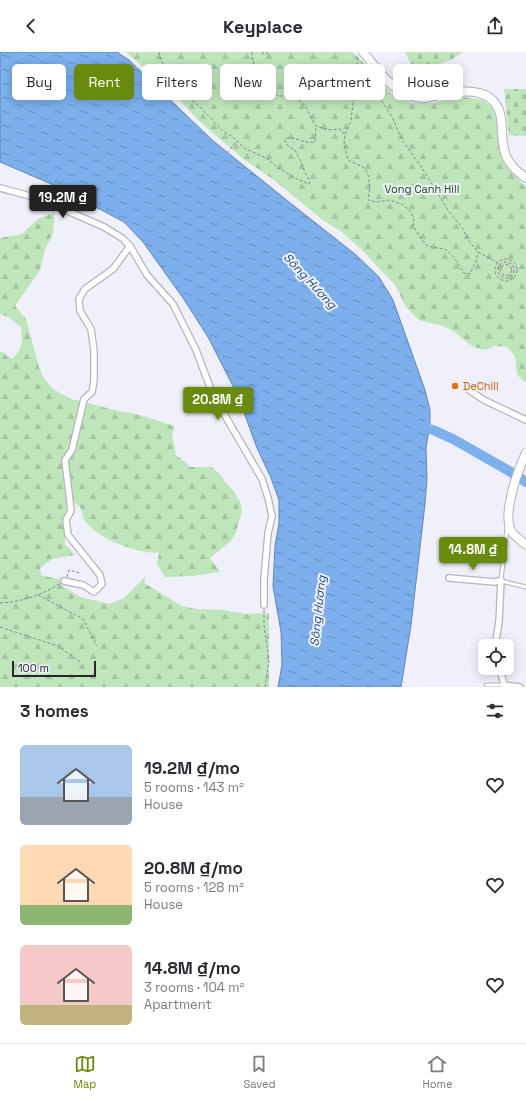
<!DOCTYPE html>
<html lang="en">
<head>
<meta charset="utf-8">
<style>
	:root { --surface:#fff; --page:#f7f7f7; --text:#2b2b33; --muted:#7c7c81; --line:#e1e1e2; --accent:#688a0d }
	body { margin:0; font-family:"Space Grotesk",sans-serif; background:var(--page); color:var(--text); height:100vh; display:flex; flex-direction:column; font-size:15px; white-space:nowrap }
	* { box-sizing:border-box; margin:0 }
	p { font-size:13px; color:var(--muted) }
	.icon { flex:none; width:22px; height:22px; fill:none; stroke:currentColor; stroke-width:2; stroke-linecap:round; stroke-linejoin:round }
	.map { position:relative; height:635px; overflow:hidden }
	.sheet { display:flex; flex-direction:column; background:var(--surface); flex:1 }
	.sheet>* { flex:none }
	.guide { position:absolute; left:12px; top:12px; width:502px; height:36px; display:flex; gap:8px }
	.fabs { position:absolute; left:478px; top:587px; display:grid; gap:8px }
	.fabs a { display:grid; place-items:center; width:36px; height:36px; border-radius:6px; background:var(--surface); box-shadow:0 2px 10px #0003; font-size:20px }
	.scale { position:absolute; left:12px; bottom:10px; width:84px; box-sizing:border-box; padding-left:4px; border:2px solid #28282c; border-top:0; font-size:11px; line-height:14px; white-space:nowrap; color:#28282c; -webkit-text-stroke:3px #f0f0fa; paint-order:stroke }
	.price { position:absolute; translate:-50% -34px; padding:0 9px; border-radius:4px; background:var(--accent); color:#fff; font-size:13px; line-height:26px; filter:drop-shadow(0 1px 2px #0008) }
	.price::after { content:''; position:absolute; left:50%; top:24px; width:12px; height:9px; margin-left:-6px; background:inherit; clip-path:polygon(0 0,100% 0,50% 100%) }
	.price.active { background:#222; color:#fff }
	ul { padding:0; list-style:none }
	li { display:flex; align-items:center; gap:12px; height:100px; padding:0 20px }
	li span { display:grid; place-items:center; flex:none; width:112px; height:80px; border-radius:6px; color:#555 }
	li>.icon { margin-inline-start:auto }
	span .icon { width:48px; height:48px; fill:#fffc; stroke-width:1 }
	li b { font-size:17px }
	h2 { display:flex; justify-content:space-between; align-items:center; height:48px; padding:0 20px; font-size:17px }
	.pill { padding:0 14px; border-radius:6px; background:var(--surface); box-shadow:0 2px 10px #0003; font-size:14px; line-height:36px }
	.pill.active { background:var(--accent); color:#fff }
	header { display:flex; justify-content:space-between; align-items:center; height:52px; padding:0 20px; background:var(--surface); font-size:18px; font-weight:700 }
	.dock { display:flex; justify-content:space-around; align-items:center; height:56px; border-top:1px solid var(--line); background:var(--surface); font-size:11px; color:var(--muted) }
	.dock a { display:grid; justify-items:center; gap:2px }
	.dock .active { color:var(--accent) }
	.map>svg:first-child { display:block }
</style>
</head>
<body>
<header><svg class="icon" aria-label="back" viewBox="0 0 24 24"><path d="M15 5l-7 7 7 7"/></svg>Keyplace<svg class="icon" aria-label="share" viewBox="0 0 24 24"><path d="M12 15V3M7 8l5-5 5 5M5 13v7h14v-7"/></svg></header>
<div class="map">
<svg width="526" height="635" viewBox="0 0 526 635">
	<defs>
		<pattern id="forest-firs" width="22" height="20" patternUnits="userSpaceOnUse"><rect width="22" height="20" fill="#bfe5bb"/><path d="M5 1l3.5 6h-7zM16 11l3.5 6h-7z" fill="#a4c4a1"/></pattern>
		<pattern id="cemetery-stones" width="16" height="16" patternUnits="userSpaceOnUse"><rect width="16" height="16" fill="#bfe5bb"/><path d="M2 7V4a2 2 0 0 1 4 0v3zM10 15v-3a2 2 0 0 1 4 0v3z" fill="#a4c4a1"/></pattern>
		<pattern id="water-ripples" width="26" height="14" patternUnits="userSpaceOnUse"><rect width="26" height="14" fill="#7cafec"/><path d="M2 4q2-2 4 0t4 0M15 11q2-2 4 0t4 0" fill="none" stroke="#668ebf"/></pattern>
	</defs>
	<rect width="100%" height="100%" fill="#f0f0fa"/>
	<g fill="url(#forest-firs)">
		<path d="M 126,0 L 353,0 L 391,41 L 412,51 L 435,51 L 447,47 L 464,45 L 483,48 L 493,56 L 497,70 L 499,99 L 505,113 L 522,131 L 526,134 L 526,330 C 511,322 519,314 514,303 C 513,301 509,298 507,295 L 495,294 L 485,298 L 474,295 L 465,289 L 456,281 L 444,274 L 430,271 L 419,268 L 406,255 L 395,233 L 362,198 L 342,180 L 324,169 L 274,128 L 242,106 L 198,68 L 172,40 Z"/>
		<path d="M 55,160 L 53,181 L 45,198 L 40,218 L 15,254 L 26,267 L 39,315 L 43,325 L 53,337 L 71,347 L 119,359 L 136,362 L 175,374 L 172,383 L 176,403 L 191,415 L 211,415 L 219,421 L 225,430 L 234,439 L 241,452 L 242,459 L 236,480 L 231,489 L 210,506 L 220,520 L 191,524 L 165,525 L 157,512 L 159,501 C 137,501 99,488 85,469 C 82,465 83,459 80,455 C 78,453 74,451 72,449 L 64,475 L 65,492 L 75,503 L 52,507 L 40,516 L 41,523 L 62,528 L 61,533 L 80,545 L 110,552 L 124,546 L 146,524 L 144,531 L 182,554 L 196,557 L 224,558 L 245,562 L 269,561 L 269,635 L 0,635 L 0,299 L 2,300 L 12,307 C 24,296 22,290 21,275 L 8,265 L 0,262 L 0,186 L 22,182 L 38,167 Z"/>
	</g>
	<g fill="url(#cemetery-stones)">
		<polygon points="405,0 463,0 451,8 415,20"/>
		<polygon points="504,37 526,37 526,84 509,83"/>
	</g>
	<polygon fill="url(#water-ripples)" stroke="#6386b2" points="0,0 117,0 129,8 212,88 289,150 355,202 379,225 393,248 425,338 430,358 430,372 426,396 427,427 425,452 411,573 401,635 278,635 282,613 281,580 273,534 275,494 279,471 279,448 271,426 257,396 238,344 208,285 183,246 143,190 124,170 56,134 0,110"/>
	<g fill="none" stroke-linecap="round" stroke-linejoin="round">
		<polyline stroke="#7cafec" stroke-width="10" points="416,374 433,378 453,387 509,419 526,430"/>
		<defs>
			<g id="lane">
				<polyline points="501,528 507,476"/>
				<polyline points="501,529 526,535"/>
				<polyline points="486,633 504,633"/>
			</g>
			<g id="street">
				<polyline points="0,136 30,144 70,160 104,175 122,186 130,194 147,223 173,252 196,298 213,343 262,427 268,446 272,464 268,481 264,528 264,553"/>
				<polyline points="469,338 484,348 526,368"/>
				<polyline points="449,526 495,530 501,528 499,570 495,594"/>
				<polyline points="64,529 83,533 94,540 102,532 100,523 68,483 66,468 71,459 65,408 72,398 84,347 92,340 94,328 94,299 91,277 80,259 79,247 85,237 113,217 130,194"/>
				<polyline points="499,616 501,621 504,633 520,635"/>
			</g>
			<g id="secondary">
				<path d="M 363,0 C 375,14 390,37 409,43 C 413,45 420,46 424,46 C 429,46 435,44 439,43 C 455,40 476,36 490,46 C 509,61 497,87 507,106 C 511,114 519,121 526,126"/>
				<path d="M 526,401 C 518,418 501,464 512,480 C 515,485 522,489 526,493"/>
			</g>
		</defs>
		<use href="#lane" stroke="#b3b4bd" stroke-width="5"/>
		<use href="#street" stroke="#b3b4bd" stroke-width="8"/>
		<use href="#secondary" stroke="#b3b4bd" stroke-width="10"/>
		<g stroke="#87878e" stroke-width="1" stroke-dasharray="3 2" stroke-linecap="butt">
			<path d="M 159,0 L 160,6 L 170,24 L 188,45 L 200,55 L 223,79 L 233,85 L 244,96 L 268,107 L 278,116 L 297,127 L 309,132 L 310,130 L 305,120 L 300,108 L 295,98 L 288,94 L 285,88 L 286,86 C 297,85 304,92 315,90 L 316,74"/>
			<path d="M 252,0 L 252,6 L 255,16 L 270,40 L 279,44 L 287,44 L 298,48 L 306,54 L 309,62 L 316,74 L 328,78 L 340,77 L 345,83 L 344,92 L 348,108 C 352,110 362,114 365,117 C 371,125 370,139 368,148 L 377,150 L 389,148 L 402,152 L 411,160 L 414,167 L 413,174 L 422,188 L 427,194 L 445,197 L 453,204 L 464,221 L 470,222 L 476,209 L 478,200"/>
			<polyline points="262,0 263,2 267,2 268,0"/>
			<polyline points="361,9 383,51 393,67 402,88 422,116 448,158 463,177 468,188 478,200 498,211"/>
			<polyline points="345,82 351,69 358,5"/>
			<polyline points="227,101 236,90"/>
			<circle cx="506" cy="218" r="11"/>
			<circle cx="506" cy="218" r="8"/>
			<circle cx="506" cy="218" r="5.5"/>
			<polyline points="67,525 69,518 80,521"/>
			<polyline points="38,543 83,567 97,594"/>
			<path d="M 0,551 C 21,550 42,543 59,532"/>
			<polyline points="264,558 264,574 269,608 265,635"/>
			<polyline points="0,575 58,594 80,610"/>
		</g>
		<use href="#lane" stroke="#fff" stroke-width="3"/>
		<use href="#street" stroke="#fff" stroke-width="5.5"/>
		<use href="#secondary" stroke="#fff" stroke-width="8"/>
	</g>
	<circle fill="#e8710a" stroke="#f0f0fa" stroke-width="1.5" cx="455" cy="334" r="4"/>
	<g text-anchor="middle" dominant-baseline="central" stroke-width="4" stroke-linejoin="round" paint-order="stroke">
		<g font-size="11" fill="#154e13" stroke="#f0f0fa">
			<text x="422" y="137">Vong Canh Hill</text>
		</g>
		<g font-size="11" fill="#c56008" stroke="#f0f0fa" text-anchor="start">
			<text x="463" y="334">DeChill</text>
		</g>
		<g font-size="12" font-style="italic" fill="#184c83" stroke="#f0f0fa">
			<text transform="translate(310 229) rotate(47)">Sông Hương</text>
			<text transform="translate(318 559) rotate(-84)">Sông Hương</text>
		</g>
	</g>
</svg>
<div class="fabs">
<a><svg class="icon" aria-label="locate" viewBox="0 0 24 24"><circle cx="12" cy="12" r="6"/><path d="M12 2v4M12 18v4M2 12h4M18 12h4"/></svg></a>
</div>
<div class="scale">100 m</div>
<b class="price active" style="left:63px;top:167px">19.2M ₫</b>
<b class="price" style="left:218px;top:369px">20.8M ₫</b>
<b class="price" style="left:473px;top:519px">14.8M ₫</b>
<div class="guide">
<a class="pill">Buy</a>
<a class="pill active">Rent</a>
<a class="pill">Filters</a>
<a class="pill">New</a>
<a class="pill">Apartment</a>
<a class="pill">House</a>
</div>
</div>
<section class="sheet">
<h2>3 homes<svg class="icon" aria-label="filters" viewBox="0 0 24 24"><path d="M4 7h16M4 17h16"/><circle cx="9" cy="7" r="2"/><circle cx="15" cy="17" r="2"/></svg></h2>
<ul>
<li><span style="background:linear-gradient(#a9c7e8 65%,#9aa5b1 0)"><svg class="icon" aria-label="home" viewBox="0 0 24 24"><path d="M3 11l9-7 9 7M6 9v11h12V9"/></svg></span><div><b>19.2M ₫/mo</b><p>5 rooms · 143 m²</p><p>House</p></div><svg class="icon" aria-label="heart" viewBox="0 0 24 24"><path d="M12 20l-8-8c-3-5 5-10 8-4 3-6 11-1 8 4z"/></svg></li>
<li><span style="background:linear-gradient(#ffd9b3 75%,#8fb573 0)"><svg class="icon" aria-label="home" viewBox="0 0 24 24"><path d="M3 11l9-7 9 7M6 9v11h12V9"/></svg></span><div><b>20.8M ₫/mo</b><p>5 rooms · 128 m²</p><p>House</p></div><svg class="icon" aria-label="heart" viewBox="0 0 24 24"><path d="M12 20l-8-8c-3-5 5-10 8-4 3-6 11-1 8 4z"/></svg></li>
<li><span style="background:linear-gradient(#f6c9c9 75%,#c2b280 0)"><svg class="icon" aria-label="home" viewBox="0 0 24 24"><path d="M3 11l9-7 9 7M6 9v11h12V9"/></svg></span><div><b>14.8M ₫/mo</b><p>3 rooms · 104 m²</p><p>Apartment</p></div><svg class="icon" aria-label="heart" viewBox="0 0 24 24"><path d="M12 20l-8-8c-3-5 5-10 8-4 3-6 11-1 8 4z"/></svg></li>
</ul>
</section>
<nav class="dock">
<a class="active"><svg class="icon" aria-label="map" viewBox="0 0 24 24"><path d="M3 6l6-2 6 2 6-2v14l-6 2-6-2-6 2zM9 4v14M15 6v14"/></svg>Map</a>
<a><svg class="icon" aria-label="saved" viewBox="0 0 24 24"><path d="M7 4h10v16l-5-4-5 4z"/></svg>Saved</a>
<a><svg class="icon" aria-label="home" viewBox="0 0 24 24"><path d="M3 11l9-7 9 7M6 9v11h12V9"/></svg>Home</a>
</nav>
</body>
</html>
